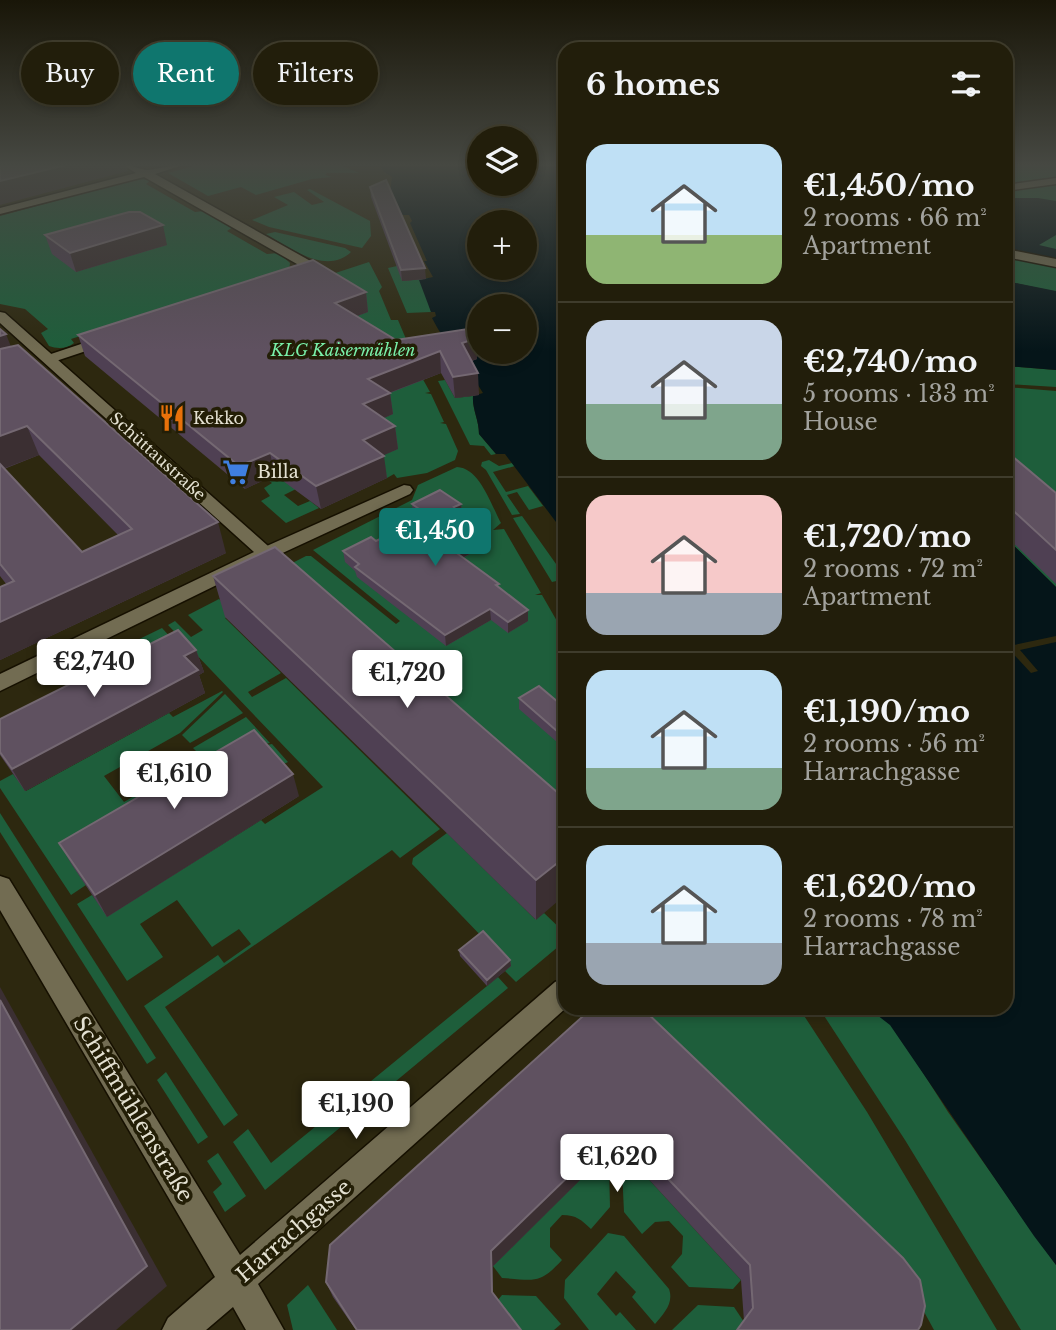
<!DOCTYPE html>
<html lang="en">
<head>
<meta charset="utf-8">
<style>
	:root { --surface:#221e0b; --page:#2a2714; --text:#f1f3f6; --muted:#a2a29d; --line:#3f3c2c; --accent:#0f766e }
	body { margin:0; font-family:"Libre Baskerville",serif; background:var(--page); color:var(--text); height:100vh; display:flex; flex-direction:column; font-size:26px; white-space:nowrap }
	* { box-sizing:border-box; margin:0 }
	p { font-size:23px; color:var(--muted) }
	.icon { flex:none; width:38px; height:38px; fill:none; stroke:currentColor; stroke-width:2; stroke-linecap:round; stroke-linejoin:round }
	.map { position:relative; flex:1; overflow:hidden }
	.details { position:absolute; left:558px; top:42px; width:455px; height:973px; display:flex; flex-direction:column; background:var(--surface); border-radius:21px; box-shadow:0 4px 10px #0003,0 0 0 2px var(--line) }
	.details>* { flex:none }
	.guide { position:absolute; left:21px; top:42px; width:432px; height:63px; display:flex; gap:14px }
	.controls { position:absolute; left:467px; top:126px; display:grid; gap:14px }
	.controls a { display:grid; place-items:center; width:70px; height:70px; border-radius:50%; background:var(--surface); box-shadow:0 4px 10px #0003,0 0 0 2px var(--line); font-size:35px }
	.price { position:absolute; translate:-50% -60px; padding:0 16px; border-radius:7px; background:#fff; color:#222; font-size:23px; line-height:46px; filter:drop-shadow(0 2px 4px #0008) }
	.price::after { content:''; position:absolute; left:50%; top:42px; width:21px; height:16px; margin-left:-10px; background:inherit; clip-path:polygon(0 0,100% 0,50% 100%) }
	.price.current { background:var(--accent); color:#fff }
	ul { padding:0; list-style:none }
	li { display:flex; align-items:center; gap:21px; height:175px; padding:0 28px }
	li+li { border-top:2px solid var(--line) }
	li span { display:grid; place-items:center; flex:none; width:196px; height:140px; border-radius:21px; color:#555 }
	li>.icon { margin-inline-start:auto }
	span .icon { width:84px; height:84px; fill:#fffc; stroke-width:1 }
	li b { font-size:30px }
	h2 { display:flex; justify-content:space-between; align-items:center; height:84px; padding:0 28px; font-size:30px }
	.chip { padding:0 24px; border-radius:32px; background:var(--surface); box-shadow:0 4px 10px #0003,0 0 0 2px var(--line); font-size:24px; line-height:63px }
	.chip.current { background:var(--accent); color:#fff }
	.map>svg:first-child { display:block }
</style>
</head>
<body>
<div class="map">
<svg width="1056" height="1330" viewBox="0 0 1056 1330">
	<rect width="100%" height="100%" fill="#2d280f"/>
	<g fill="#1e5e3b">
		<polygon points="197,165 340,165 359,173 327,173 325,175 332,177 312,179 256,195 241,187 208,196 168,173"/>
		<polygon points="1006,165 1056,165 1056,292 1006,281"/>
		<path d="M 137,179 L 151,180 L 146,184 L 195,212 L 204,211 L 233,227 L 227,231 L 267,254 L 279,253 L 290,263 L 289,270 L 90,333 L 71,339 L 74,343 C 67,349 57,349 49,346 L 41,333 L 48,329 L 25,309 L 0,304 L 0,216 Z"/>
		<polygon points="310,189 370,221 371,236 362,248 269,227 252,220 288,205 274,197 294,192 312,205 324,202 307,190"/>
		<path d="M 275,232 L 345,248 L 351,252 C 326,276 289,247 266,234 Z"/>
		<polygon points="369,262 382,287 379,291 391,320 398,320 406,339 401,340 430,392 425,393 431,394 444,422 440,423 446,424 458,451 455,460 427,473 397,478 394,474 387,478 343,446 262,297"/>
		<polygon points="397,266 403,281 440,277 427,297 431,312 407,313 388,268"/>
		<polygon points="1006,366 1056,370 1056,387 1006,384"/>
		<path d="M 445,380 L 455,398 L 473,396 C 472,409 479,420 479,434 L 496,454 L 491,455 L 484,446 L 470,445 L 438,381 Z"/>
		<polygon points="1006,387 1056,391 1056,587 1006,538"/>
		<polygon points="489,460 499,466 512,463 515,466 493,472 506,492 528,486 547,511 543,506 529,510 517,492 507,495 520,514 512,515 486,470 481,466 482,462"/>
		<path d="M 457,467 C 480,468 491,505 501,523 L 493,530 L 504,529 L 541,593 L 535,595 L 542,595 L 565,635 L 565,841 L 265,577 L 306,556 L 311,556 L 396,624 L 400,621 L 313,550 L 412,500 L 418,485 Z"/>
		<polygon points="292,468 308,483 284,495 298,506 310,501 319,508 286,523 261,501 270,496 264,488 272,483 267,479"/>
		<polygon points="522,516 561,571 565,569 565,579 552,582 513,518"/>
		<polygon points="219,599 234,613 225,618 281,673 248,692 252,697 286,678 440,829 400,858 392,850 165,1007 238,1115 224,1126 144,1006 218,955 224,963 251,944 239,929 212,947 177,900 140,924 163,957 127,981 77,904 92,895 108,916 261,820 265,824 323,787 168,625 175,621 191,637 203,630 188,615"/>
		<polygon points="162,628 183,651 97,683 84,666"/>
		<polygon points="222,691 223,692 180,733 104,776 124,802 201,757 272,744 288,762 73,864 86,885 71,895 0,788 0,781 13,774 26,791 169,713 173,717"/>
		<polygon points="225,694 243,713 190,743 182,735"/>
		<polygon points="246,717 270,743 201,756 193,748"/>
		<polygon points="0,813 156,1058 147,1064 0,832"/>
		<polygon points="447,833 535,919 544,913 565,933 565,941 516,982 505,971 510,966 412,864 413,858"/>
		<polygon points="498,977 508,988 265,1190 233,1142 248,1129 271,1163"/>
		<polygon points="637,1008 799,1008 867,1112 997,1330 934,1330 922,1308"/>
		<polygon points="819,1008 882,1008 948,1112 1056,1265 1056,1330 1021,1330 905,1140"/>
		<polygon points="166,1072 208,1137 198,1144 157,1080"/>
		<polygon points="218,1153 246,1196 225,1212 213,1192 222,1184 207,1161"/>
		<path d="M 602,1158 L 609,1166 L 610,1207 L 591,1229 C 581,1220 577,1215 562,1215 L 550,1228 L 550,1247 L 562,1260 C 539,1285 535,1280 502,1278 L 493,1266 Z"/>
		<polygon points="632,1161 741,1280 733,1289 689,1287 671,1267 682,1254 683,1236 669,1221 655,1222 642,1234 624,1212 622,1170"/>
		<path d="M 608,1233 L 624,1236 L 669,1289 C 674,1303 664,1313 655,1324 L 632,1297 L 636,1292 L 616,1271 L 597,1294 L 616,1316 L 620,1312 L 636,1330 L 589,1330 L 564,1298 L 565,1280 Z"/>
		<polygon points="308,1285 337,1330 293,1330 287,1305"/>
		<polygon points="502,1295 536,1296 561,1324 554,1330 511,1330 493,1306"/>
		<polygon points="698,1305 734,1307 744,1322 738,1330 672,1330"/>
	</g>
	<g fill="#051519" fill-rule="evenodd">
		<path d="M 381,165 L 479,165 L 480,184 L 525,184 L 525,165 L 565,165 L 565,534 L 505,454 L 496,454 L 479,434 C 479,420 472,409 473,396 L 483,393 C 468,367 446,346 432,318 L 436,316 L 435,312 L 431,312 L 419,280 L 433,277 L 424,261 L 427,261 L 410,223 L 412,221 L 409,215 L 398,215 L 390,192 L 392,177 L 383,171 ZM 480,222 L 525,222 L 525,268 L 480,268 ZM 480,306 L 525,306 L 525,352 L 480,352 Z"/>
		<polygon points="1006,198 1038,198 1056,201 1056,235 1039,245 1056,249 1056,259 1006,248"/>
		<polygon points="1006,281 1056,291 1056,370 1006,366"/>
		<polygon points="1006,538 1056,587 1056,1265 1034,1236 890,1025 868,1008 1006,1008"/>
	</g>
	<polygon fill="#2d280f" points="1056,636 1056,642 1020,650 1038,671 1031,673 1006,646 1006,637 1014,645"/>
	<g fill="none" stroke-linecap="round" stroke-linejoin="round">
		<defs>
			<g id="pedestrian">
				<polygon points="1056,178 1056,184 1006,191 1006,185"/>
				<polygon points="1006,249 1056,259 1056,267 1006,257"/>
			</g>
			<g id="minor">
				<path d="M 123,165 C 133,165 138,169 147,170 C 152,170 173,165 183,165 L 155,174 L 314,263 L 316,270 L 300,280 L 290,280 L 290,274 L 304,268 L 144,177 L 0,214 L 0,208 L 136,173 Z"/>
				<polygon points="108,335 113,336 113,342 50,363 43,359 45,356"/>
				<polygon points="404,485 410,486 413,490 410,494 274,557 260,557 258,553 260,549"/>
				<polygon points="0,876 9,879 240,1255 555,982 565,978 566,1008 258,1284 284,1330 246,1330 233,1307 206,1330 162,1330 168,1318 215,1277 0,910"/>
			</g>
			<polygon id="tertiary" points="0,312 5,313 276,553 274,557 0,691 0,674 254,552 0,323"/>
		</defs>
		<use href="#pedestrian" stroke="#161000" stroke-width="3"/>
		<use href="#minor" stroke="#161000" stroke-width="3"/>
		<use href="#tertiary" stroke="#161000" stroke-width="3"/>
		<use href="#pedestrian" fill="#726c52" fill-rule="evenodd"/>
		<use href="#minor" fill="#726c52" fill-rule="evenodd"/>
		<use href="#tertiary" fill="#726c52" fill-rule="evenodd"/>
	</g>
	<g fill="#4f4053" fill-rule="evenodd">
		<polygon points="370,187 426,279 402,281 371,197"/>
		<polygon points="45,235 167,245 76,272 52,254"/>
		<polygon points="366,292 368,312 357,316 396,340 477,338 477,359 472,361 479,395 455,398 441,373 390,393 393,414 384,418 395,426 398,449 383,455 387,478 321,509 275,475 245,489 85,356 78,335"/>
		<path d="M 0,329 L 11,347 L 226,553 L 0,660 L 0,587 L 7,585 L 0,576 ZM 39,455 L 118,535 L 82,552 L 4,469 Z"/>
		<polygon points="1006,451 1056,493 1056,584 1006,536"/>
		<polygon points="412,504 461,504 462,512 481,536 482,547 463,558 499,588 528,621 508,633 491,620 446,646 357,577 355,571 345,562 343,551 376,541 420,520 413,515"/>
		<polygon points="213,576 565,799 536,920 225,617"/>
		<polygon points="196,650 204,672 199,675 205,693 25,791 0,755 0,719"/>
		<polygon points="519,698 565,708 565,749 519,709"/>
		<polygon points="299,796 107,917 72,865 59,843"/>
		<polygon points="459,950 510,960 511,966 487,986 460,956"/>
		<polygon points="592,1008 903,1258 744,1321 741,1280 632,1161 602,1158 493,1266 493,1293 521,1330 356,1330 333,1297 326,1282"/>
	</g>
	<g fill="#3b2f32">
		<polygon points="66,165 126,165 128,171 0,205 0,181"/>
		<polygon points="163,225 167,245 76,272 70,253"/>
		<polygon points="425,268 426,279 402,281 401,270"/>
		<polygon points="366,292 368,312 338,323 335,303"/>
		<polygon points="6,334 17,362 0,368 0,336"/>
		<polygon points="477,338 477,359 463,364 462,343"/>
		<polygon points="440,351 441,373 370,400 368,379"/>
		<polygon points="478,373 479,395 455,398 453,377"/>
		<polygon points="390,393 393,414 366,426 363,404"/>
		<polygon points="27,426 39,455 0,470 0,436"/>
		<polygon points="395,426 398,449 366,463 363,440"/>
		<polygon points="270,453 275,475 245,489 239,466"/>
		<polygon points="384,456 387,478 321,509 316,486"/>
		<polygon points="461,504 462,514 454,507"/>
		<polygon points="218,522 226,553 0,660 0,622"/>
		<polygon points="480,526 481,537 473,530"/>
		<polygon points="482,536 482,547 455,562 454,551"/>
		<polygon points="490,609 491,620 446,646 445,635"/>
		<polygon points="528,610 528,621 508,633 508,622"/>
		<polygon points="196,650 204,672 199,675 205,693 25,791 12,769 184,656"/>
		<polygon points="293,774 299,796 107,917 95,895"/>
		<polygon points="565,857 565,895 536,920 536,880"/>
		<polygon points="510,960 511,966 487,986 487,980"/>
		<polygon points="0,987 167,1286 116,1330 70,1330 0,1000"/>
		<polygon points="605,1141 602,1158 493,1266 493,1306 492,1292 491,1251"/>
	</g>
	<g fill="#5f5160" stroke="#746872" stroke-width="2">
		<polygon points="0,165 66,165 0,181"/>
		<polygon points="386,180 425,268 401,270 370,187"/>
		<polygon points="129,212 140,212 163,225 70,253 45,235"/>
		<polygon points="313,260 366,292 335,303 396,340 474,328 477,338 462,343 478,373 453,377 440,351 368,379 390,393 363,404 395,426 363,440 384,456 316,486 270,453 239,466 78,335"/>
		<polygon points="0,329 6,334 0,336"/>
		<polygon points="18,345 218,522 0,622 0,587 14,581 0,564 0,464 82,552 132,529 27,426 0,436 0,349"/>
		<polygon points="1006,451 1056,493 1056,550 1006,504"/>
		<polygon points="440,490 461,504 454,507 480,526 473,530 482,536 454,551 499,584 496,585 528,610 508,622 490,609 445,635 355,567 359,564 343,551 371,537 376,541 429,516 412,504"/>
		<polygon points="275,547 565,799 565,857 536,880 213,576"/>
		<polygon points="178,630 196,650 184,656 198,670 12,769 0,752 0,719"/>
		<polygon points="539,686 565,708 565,738 519,698"/>
		<polygon points="254,730 293,774 95,895 59,843"/>
		<polygon points="483,931 510,960 487,980 459,950"/>
		<polygon points="0,1000 147,1266 70,1330 0,1330"/>
		<polygon points="592,1008 642,1008 903,1258 920,1280 925,1306 921,1325 918,1330 737,1330 753,1308 750,1265 635,1144 605,1141 491,1251 492,1292 521,1330 357,1330 326,1282 330,1245"/>
	</g>
	<linearGradient id="sky" x2="0" y2="1"><stop stop-color="#191608"/><stop offset="0.47" stop-color="#464842"/><stop offset="1" stop-color="#464842" stop-opacity="0"/></linearGradient>
	<rect width="1056" height="351" fill="url(#sky)"/>
	<defs>
		<symbol id="restaurant-bare" viewBox="-9 -9 18 18"><path d="M-5-6h1v4h1v-4h1v4h1v-4h1v5L-1.5 .5V6h-2V.5L-5-1ZM5-6V6H3V1.5H1.5Q1.5-4 5-6Z" fill="#e8710a" stroke="#231e06" stroke-width="2.5" paint-order="stroke"/></symbol>
		<symbol id="supermarket-bare" viewBox="-9 -9 18 18"><path d="M-6-5.5h2.5l.6 2H6L4.5 2H-2.5L-4.4-4H-6ZM-1.5 3.2a1.3 1.3 0 1 0 .1 0ZM3 3.2a1.3 1.3 0 1 0 .1 0Z" fill="#3f7fe0" stroke="#231e06" stroke-width="2.5" paint-order="stroke"/></symbol>
	</defs>
	<g fill-rule="evenodd">
		<use href="#restaurant-bare" x="153" y="399" width="38" height="38"/>
		<use href="#supermarket-bare" x="217" y="453" width="38" height="38"/>
	</g>
	<g text-anchor="middle" dominant-baseline="central" stroke-width="7" stroke-linejoin="round" paint-order="stroke">
		<g font-size="16" font-style="italic" fill="#79f0a9" stroke="#231e06">
			<text x="343" y="350">KLG Kaisermühlen</text>
		</g>
		<g font-size="16" fill="#e4e1d2" stroke="#231e06" text-anchor="start">
			<text x="193" y="418">Kekko</text>
		</g>
		<g font-size="16" fill="#e4e1d2" stroke="#231e06">
			<text transform="translate(158 456) rotate(42)">Schüttaustraße</text>
		</g>
		<g font-size="18" fill="#e4e1d2" stroke="#231e06" text-anchor="start">
			<text x="257" y="472">Billa</text>
		</g>
		<g font-size="21" fill="#e4e1d2" stroke="#231e06">
			<text transform="translate(133 1109) rotate(59)">Schiffmühlenstraße</text>
			<text transform="translate(294 1231) rotate(-41)">Harrachgasse</text>
		</g>
	</g>
</svg>
<div class="controls">
<a><svg class="icon" aria-label="layers" viewBox="0 0 24 24"><path d="M12 4l9 5-9 5-9-5zM3 14l9 5 9-5"/></svg></a>
<a>+</a>
<a>−</a>
</div>
<b class="price current" style="left:435px;top:568px">€1,450</b>
<b class="price" style="left:94px;top:699px">€2,740</b>
<b class="price" style="left:407px;top:710px">€1,720</b>
<b class="price" style="left:174px;top:811px">€1,610</b>
<b class="price" style="left:356px;top:1141px">€1,190</b>
<b class="price" style="left:617px;top:1194px">€1,620</b>
<div class="guide">
<a class="chip">Buy</a>
<a class="chip current">Rent</a>
<a class="chip">Filters</a>
</div>
<section class="details">
<h2>6 homes<svg class="icon" aria-label="filters" viewBox="0 0 24 24"><path d="M4 7h16M4 17h16"/><circle cx="9" cy="7" r="2"/><circle cx="15" cy="17" r="2"/></svg></h2>
<ul>
<li><span style="background:linear-gradient(#bfe0f5 65%,#8fb573 0)"><svg class="icon" aria-label="home" viewBox="0 0 24 24"><path d="M3 11l9-7 9 7M6 9v11h12V9"/></svg></span><div><b>€1,450/mo</b><p>2 rooms · 66 m²</p><p>Apartment</p></div></li>
<li><span style="background:linear-gradient(#c9d6e8 60%,#7fa58c 0)"><svg class="icon" aria-label="home" viewBox="0 0 24 24"><path d="M3 11l9-7 9 7M6 9v11h12V9"/></svg></span><div><b>€2,740/mo</b><p>5 rooms · 133 m²</p><p>House</p></div></li>
<li><span style="background:linear-gradient(#f6c9c9 70%,#9aa5b1 0)"><svg class="icon" aria-label="home" viewBox="0 0 24 24"><path d="M3 11l9-7 9 7M6 9v11h12V9"/></svg></span><div><b>€1,720/mo</b><p>2 rooms · 72 m²</p><p>Apartment</p></div></li>
<li><span style="background:linear-gradient(#bfe0f5 70%,#7fa58c 0)"><svg class="icon" aria-label="home" viewBox="0 0 24 24"><path d="M3 11l9-7 9 7M6 9v11h12V9"/></svg></span><div><b>€1,190/mo</b><p>2 rooms · 56 m²</p><p>Harrachgasse</p></div></li>
<li><span style="background:linear-gradient(#bfe0f5 70%,#9aa5b1 0)"><svg class="icon" aria-label="home" viewBox="0 0 24 24"><path d="M3 11l9-7 9 7M6 9v11h12V9"/></svg></span><div><b>€1,620/mo</b><p>2 rooms · 78 m²</p><p>Harrachgasse</p></div></li>
</ul>
</section>
</div>
</body>
</html>
